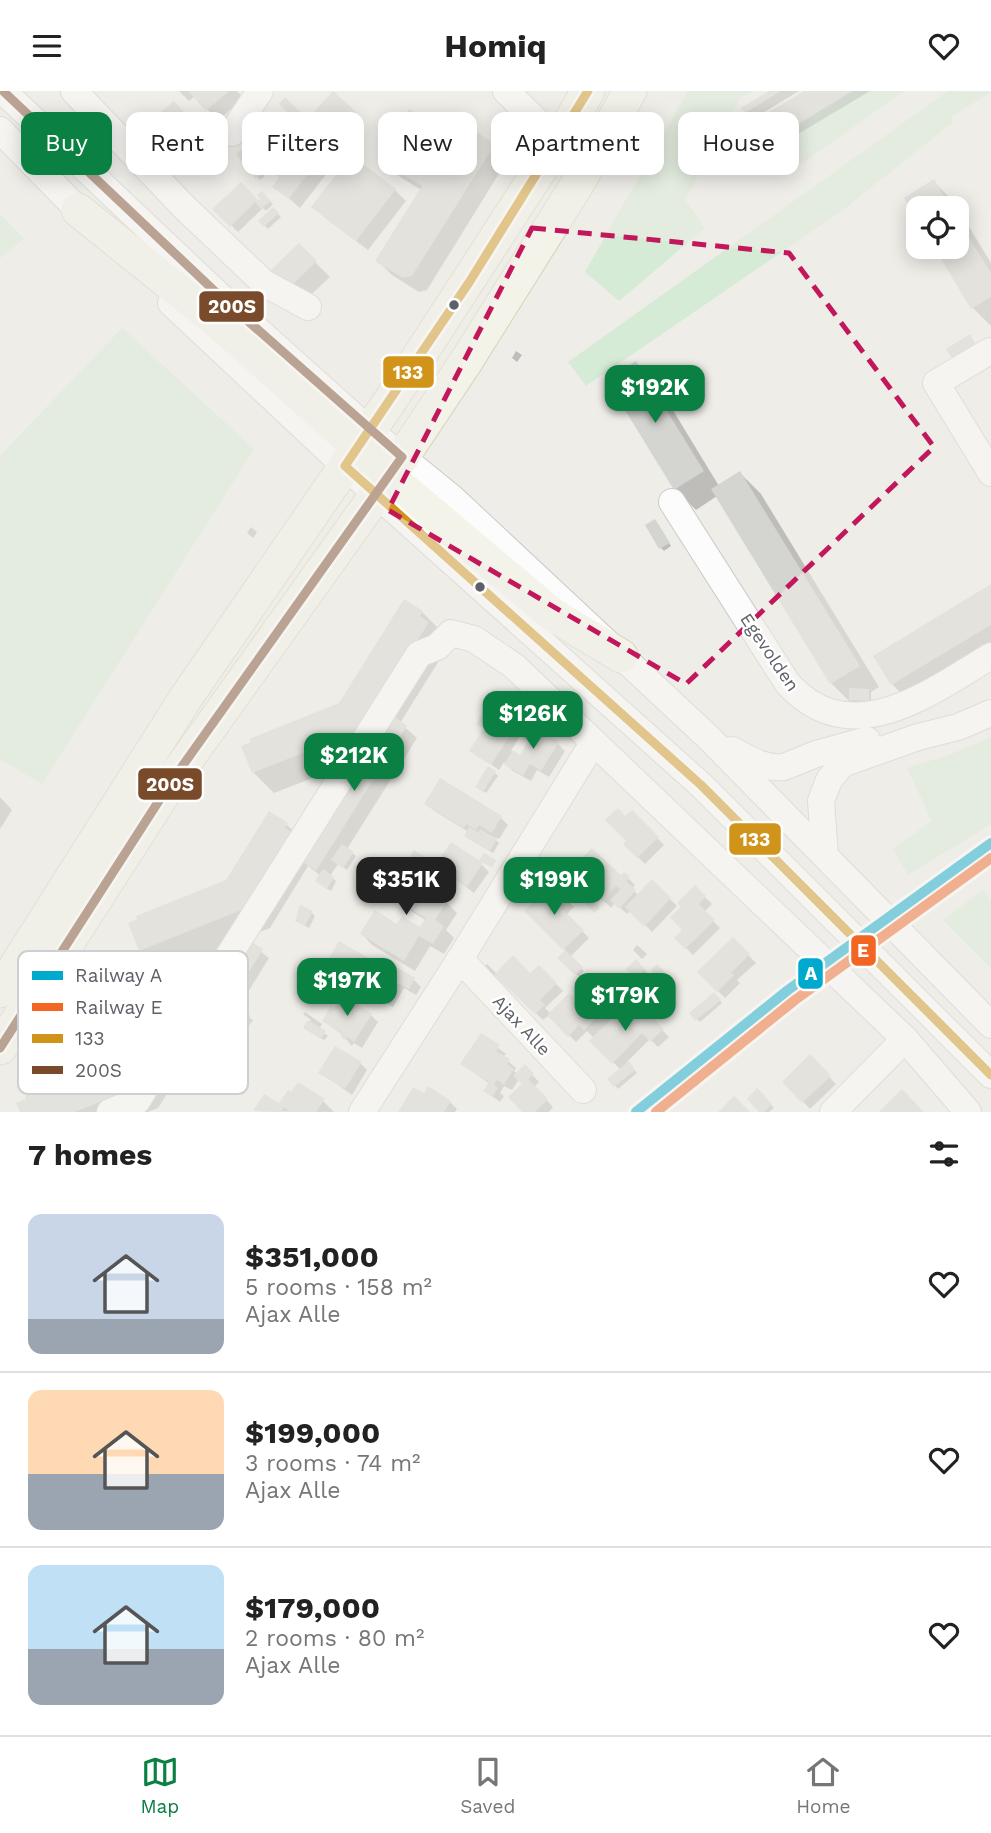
<!DOCTYPE html>
<html lang="en">
<head>
<meta charset="utf-8">
<style>
	:root { --surface:#fff; --page:#f2f2f2; --text:#222; --muted:#767676; --line:#e0e0e0; --accent:#0b8043 }
	body { margin:0; font-family:"Work Sans",sans-serif; background:var(--page); color:var(--text); height:100vh; display:flex; flex-direction:column; font-size:26px; white-space:nowrap }
	* { box-sizing:border-box; margin:0 }
	p { font-size:23px; color:var(--muted) }
	.icon { flex:none; width:38px; height:38px; fill:none; stroke:currentColor; stroke-width:2; stroke-linecap:round; stroke-linejoin:round }
	.map { position:relative; height:1021px; overflow:hidden }
	.panel { display:flex; flex-direction:column; background:var(--surface); flex:1 }
	.panel>* { flex:none }
	.guide { position:absolute; left:21px; top:21px; width:950px; height:63px; display:flex; gap:14px }
	.fabs { position:absolute; left:906px; top:105px; display:grid; gap:14px }
	.fabs a { display:grid; place-items:center; width:63px; height:63px; border-radius:14px; background:var(--surface); box-shadow:0 4px 18px #0003; font-size:35px }
	.price { position:absolute; translate:-50% -60px; padding:0 16px; border-radius:14px; background:var(--accent); color:#fff; font-size:23px; line-height:46px; filter:drop-shadow(0 2px 4px #0008) }
	.price::after { content:''; position:absolute; left:50%; top:42px; width:21px; height:16px; margin-left:-10px; background:inherit; clip-path:polygon(0 0,100% 0,50% 100%) }
	.price.selected { background:#222; color:#fff }
	ul { padding:0; list-style:none }
	li { display:flex; align-items:center; gap:21px; height:175px; padding:0 28px }
	li+li { border-top:2px solid var(--line) }
	li span { display:grid; place-items:center; flex:none; width:196px; height:140px; border-radius:14px; color:#555 }
	li>.icon { margin-inline-start:auto }
	span .icon { width:84px; height:84px; fill:#fffc; stroke-width:1 }
	li b { font-size:30px }
	h2 { display:flex; justify-content:space-between; align-items:center; height:84px; padding:0 28px; font-size:30px }
	.pill { padding:0 24px; border-radius:14px; background:var(--surface); box-shadow:0 4px 18px #0003; font-size:24px; line-height:63px }
	.pill.selected { background:var(--accent); color:#fff }
	header { display:flex; justify-content:space-between; align-items:center; height:91px; padding:0 28px; background:var(--surface); font-size:32px; font-weight:700 }
	.tab-bar { display:flex; justify-content:space-around; align-items:center; height:98px; border-top:2px solid var(--line); background:var(--surface); font-size:19px; color:var(--muted) }
	.tab-bar a { display:grid; justify-items:center; gap:4px }
	.tab-bar .selected { color:var(--accent) }
	.map>svg:first-child { display:block }
</style>
</head>
<body>
<header><svg class="icon" aria-label="menu" viewBox="0 0 24 24"><path d="M4 6h16M4 12h16M4 18h16"/></svg>Homiq<svg class="icon" aria-label="heart" viewBox="0 0 24 24"><path d="M12 20l-8-8c-3-5 5-10 8-4 3-6 11-1 8 4z"/></svg></header>
<div class="map">
<svg width="991" height="1021" viewBox="0 0 991 1021">
	<rect width="100%" height="100%" fill="#eeede8"/>
	<g fill="#d6ebd6">
		<polygon points="688,0 752,0 740,7 685,109 705,137 619,210 585,181"/>
		<polygon points="856,0 904,0 783,86 765,55"/>
		<polygon points="948,0 991,1 951,26 952,32 839,122 586,295 568,271"/>
		<polygon points="0,123 24,148 0,167"/>
		<polygon points="122,237 254,358 42,693 0,668 0,365"/>
		<polygon points="991,646 991,733 908,784 893,758 932,730 907,677 949,664"/>
		<polygon points="983,799 991,811 991,877 943,829"/>
	</g>
	<g fill="#0003" fill-rule="evenodd">
		<polygon points="179,0 237,0 243,7 218,30 195,5 189,10"/>
		<polygon points="772,0 799,0 753,28 746,21"/>
		<polygon points="807,0 870,0 768,61 762,55"/>
		<polygon points="333,3 362,29 345,48 334,38 330,43 318,31"/>
		<polygon points="285,8 307,29 302,33 292,26"/>
		<polygon points="181,19 203,44 207,40 218,51 204,65 205,67 188,81 174,65 185,56 173,42 167,47 152,30"/>
		<polygon points="330,51 338,58 334,63 326,56"/>
		<polygon points="460,52 494,54 508,68 427,199 419,201 392,184 377,169 421,99 394,82 379,68"/>
		<polygon points="315,56 342,79 395,99 406,110 368,159 324,126 339,83 331,77 300,117 275,95 281,87 281,71 271,61 310,63"/>
		<polygon points="243,60 265,85 260,89 239,64"/>
		<polygon points="933,90 954,111 991,172 991,235 973,217 936,156 957,156 957,117 919,117 906,107"/>
		<polygon points="241,94 259,112 262,102 273,113 266,120 263,117 238,141 215,118"/>
		<polygon points="273,118 281,126 268,138 261,130"/>
		<polygon points="299,155 330,186 303,211 273,180"/>
		<polygon points="516,260 522,264 517,271 512,267"/>
		<polygon points="636,272 657,293 719,395 740,382 761,403 879,596 871,601 871,612 852,613 831,592 717,405 696,419 675,398"/>
		<polygon points="658,433 671,455 664,460 661,457"/>
		<polygon points="251,436 257,441 253,447 247,442"/>
		<polygon points="991,495 991,567 913,614 892,593 875,565"/>
		<polygon points="422,521 443,542 449,554 400,632 417,647 347,758 356,765 347,779 338,773 330,785 336,790 331,800 320,793 321,785 308,775 270,837 161,880 140,859 227,791 270,723 287,734 308,754 369,665 274,702 253,681 243,656 340,613"/>
		<path d="M 479,633 L 516,634 L 525,643 L 558,653 L 565,660 L 549,686 L 537,679 L 531,690 L 513,680 L 504,671 L 499,679 L 472,660 L 485,639 ZM 521,643 L 529,651 L 520,666 L 511,660 Z"/>
		<polygon points="495,682 498,685 486,702 480,698"/>
		<polygon points="440,690 501,727 508,734 499,748 491,745 499,752 493,762 469,748 466,745 469,741 433,719 426,713"/>
		<polygon points="0,706 12,719 0,738"/>
		<polygon points="632,721 664,754 645,773 625,753 628,750 625,727"/>
		<polygon points="414,770 433,773 436,776 432,782"/>
		<polygon points="482,774 489,781 474,802 438,775"/>
		<polygon points="396,780 446,811 457,822 446,839 454,847 444,863 430,855 415,880 372,854 362,843 398,835 421,839 427,830 395,810 384,799"/>
		<polygon points="624,783 635,794 632,798 638,804 652,790 677,815 652,841 631,819 627,823 615,812 611,817 581,788 621,786"/>
		<polygon points="552,795 574,816 566,824 589,847 570,866 584,880 579,886 559,867 566,860 526,820"/>
		<polygon points="695,797 712,813 704,821 720,837 693,864 676,847 684,839 683,816"/>
		<polygon points="312,822 315,825 309,837 297,830"/>
		<polygon points="733,849 756,872 737,889 740,892 725,907 700,881"/>
		<polygon points="247,850 269,867 240,914 243,918 241,921 253,929 246,939 234,932 232,936 206,916"/>
		<polygon points="637,854 647,863 642,868 633,859"/>
		<polygon points="636,871 647,882 639,889 628,878"/>
		<polygon points="386,872 414,889 421,896 416,904 404,897 393,916 334,881 327,874 383,878"/>
		<polygon points="487,873 497,883 531,884 539,876 563,900 545,917 551,923 603,906 612,898 626,912 621,916 633,927 642,918 669,946 658,956 650,948 627,971 637,982 618,998 610,988 621,979 592,950 594,947 587,940 576,951 549,924 543,929 496,884 492,887 483,877"/>
		<polygon points="714,903 722,912 700,931 691,922"/>
		<polygon points="175,915 203,946 158,1017 148,1021 22,1021 115,971"/>
		<polygon points="305,921 322,933 319,938 328,945 324,949 306,937 311,929 303,923"/>
		<polygon points="371,924 378,931 362,957 354,952 352,955 350,953 344,945 324,930"/>
		<polygon points="481,945 506,963 503,966 516,977 514,980 517,983 525,976 539,991 534,996 553,1016 549,1021 525,1021 524,993 519,988 512,999 504,995 500,1002 504,1005 500,1011 485,1000 490,993 462,973"/>
		<polygon points="810,966 836,993 810,1018 784,991"/>
		<polygon points="360,972 367,979 352,1004 321,982"/>
		<polygon points="757,1000 774,1017 769,1021 762,1021"/>
		<polygon points="424,1004 450,1011 457,1018 455,1021 400,1021"/>
		<polygon points="323,1010 334,1021 255,1020"/>
	</g>
	<g fill="#d4d4d1">
		<polygon points="188,0 229,0 206,20"/>
		<polygon points="333,0 356,21 337,42 326,32 322,37 316,31 320,27 314,21"/>
		<polygon points="769,0 781,0 745,22 741,17"/>
		<polygon points="804,0 852,0 760,56 747,34"/>
		<polygon points="285,6 305,25 298,32 289,26 291,25 279,13"/>
		<polygon points="174,10 201,40 190,48 192,50 208,37 212,43 198,57 200,59 180,75 171,65 182,56 165,36 159,41 150,30"/>
		<polygon points="409,18 459,49 465,39 470,37 495,53 412,185 403,187 375,170 422,95 377,68"/>
		<polygon points="284,41 310,60 315,53 332,66 327,73 319,67 289,108 272,96 279,86 272,81 280,70 269,61"/>
		<polygon points="243,58 263,81 256,88 236,63"/>
		<polygon points="351,64 396,98 356,150 311,116"/>
		<polygon points="934,88 951,117 919,117 919,131 904,107"/>
		<polygon points="241,91 258,109 260,108 257,104 262,100 271,110 261,118 255,111 230,136 212,118"/>
		<polygon points="273,116 279,122 264,136 258,130"/>
		<polygon points="957,127 991,182 991,206 971,218 934,156 957,156"/>
		<polygon points="299,152 317,170 288,198 270,180"/>
		<polygon points="970,243 976,254 952,268 946,258"/>
		<polygon points="636,270 704,380 674,399 606,288"/>
		<polygon points="740,380 860,575 830,593 711,398"/>
		<polygon points="655,428 670,452 659,458 645,434"/>
		<polygon points="991,493 991,534 891,594 873,565"/>
		<polygon points="404,508 423,520 420,525 429,531 362,639 252,682 241,655 251,651 249,648 339,612"/>
		<polygon points="849,597 869,598 869,610 849,609"/>
		<polygon points="486,617 494,621 495,619 517,633 491,674 469,660 484,637 476,633"/>
		<polygon points="393,624 407,635 316,780 301,770"/>
		<polygon points="529,633 559,651 541,680 530,673 523,685 504,673 513,659 520,664 528,650 521,646"/>
		<polygon points="488,675 496,680 483,701 475,696"/>
		<polygon points="440,687 502,725 492,742 479,734 476,739 466,733 464,737 424,713"/>
		<polygon points="618,717 625,725 632,719 659,746 637,767 623,753 626,750 605,729"/>
		<polygon points="269,720 288,732 285,737 295,743 249,816 139,860 128,832 137,828 136,825 226,789"/>
		<polygon points="469,736 483,744 479,741 480,738 497,748 490,760 464,745"/>
		<polygon points="451,751 483,772 467,796 435,775"/>
		<polygon points="342,753 354,761 343,777 331,769"/>
		<polygon points="592,757 621,784 624,781 630,786 626,790 636,799 619,818 610,809 620,799 616,794 604,811 579,788 590,776 581,768"/>
		<polygon points="414,759 434,772 429,780 409,768"/>
		<polygon points="484,762 496,769 492,777 479,769"/>
		<polygon points="323,778 334,786 327,798 315,790"/>
		<polygon points="395,778 447,810 435,829 444,835 433,853 419,845 404,870 360,843 375,819 397,833 402,825 420,836 426,827 382,800"/>
		<polygon points="652,788 671,807 644,836 625,816"/>
		<polygon points="552,792 568,808 560,816 584,839 563,859 524,820"/>
		<polygon points="695,794 706,805 699,813 715,829 685,858 674,847 682,839 670,826 681,816 677,812"/>
		<polygon points="586,801 600,817 594,822 580,806"/>
		<polygon points="300,814 313,820 305,835 295,830"/>
		<polygon points="733,846 750,863 731,882 734,884 717,901 697,881"/>
		<polygon points="246,848 263,858 233,907 237,909 224,930 203,917"/>
		<polygon points="339,850 382,875 386,870 415,887 409,898 397,892 386,910 325,874"/>
		<polygon points="565,859 583,876 575,884 557,867"/>
		<polygon points="513,864 530,882 539,874 557,892 540,909 545,914 535,923 494,884"/>
		<polygon points="636,868 645,878 635,888 626,878"/>
		<polygon points="657,873 667,883 661,890 651,879"/>
		<polygon points="595,895 603,904 611,895 620,904 584,939 579,934 568,946 547,924 569,902 578,911"/>
		<polygon points="157,901 176,913 174,917 183,923 137,996 75,1021 20,1021 16,1012 26,1008 25,1005 114,970"/>
		<polygon points="714,901 721,909 695,930 689,922"/>
		<polygon points="343,904 372,923 354,951 347,946 345,949 341,946 343,943 322,930 331,915 334,917"/>
		<polygon points="624,915 633,925 642,916 664,938 650,951 642,942 612,973 589,950"/>
		<polygon points="239,917 251,925 243,938 231,930"/>
		<polygon points="308,929 326,940 321,948 303,937"/>
		<polygon points="481,942 500,954 496,960 510,968 507,973 514,978 504,994 497,989 494,994 498,997 492,1006 483,1000 489,991 460,973"/>
		<polygon points="335,955 362,971 345,998 318,982"/>
		<polygon points="810,963 831,985 802,1012 782,991"/>
		<polygon points="629,970 635,979 614,996 607,988"/>
		<polygon points="525,973 534,983 528,988 548,1008 535,1021 522,1021 508,1006 522,993 513,985"/>
		<polygon points="298,991 325,1008 316,1021 291,1021 284,1016 281,1021 253,1020 264,1003 279,1012 288,999 291,1001"/>
		<polygon points="428,995 451,1010 444,1021 398,1021 413,996 424,1002"/>
		<polygon points="757,997 772,1013 764,1021 759,1021 747,1008"/>
		<polygon points="902,998 924,1021 879,1021"/>
		<polygon points="734,1005 750,1021 718,1021"/>
	</g>
	<g fill="none" stroke-linecap="round" stroke-linejoin="round">
		<defs>
			<g id="minor">
				<polyline points="3,0 223,208 370,340 451,406 710,648 991,934"/>
				<polyline points="74,0 183,115 264,192 308,216"/>
				<polyline points="506,0 558,51"/>
				<polyline points="0,39 92,133"/>
				<polyline points="232,42 260,0"/>
				<polyline points="171,212 345,375 701,694 991,984"/>
				<polyline points="991,261 990,260 936,292 991,382"/>
				<path d="M 672,411 L 788,593 C 852,662 929,602 991,565"/>
				<path d="M 732,659 C 750,668 763,678 784,676 L 816,663 L 867,649"/>
				<polyline points="825,764 821,710 829,689 842,673 918,646 958,636 991,622"/>
				<polyline points="460,868 583,999"/>
				<polyline points="110,1021 137,1010 419,563 437,556 451,542 474,548 514,575 905,948 968,1021"/>
				<polyline points="362,1021 460,868 593,652"/>
				<polyline points="833,1021 905,948"/>
			</g>
			<g id="major">
				<polyline points="78,119 220,233 358,356 379,365"/>
				<polyline points="368,376 389,386 553,524 621,565"/>
				<polyline points="0,900 185,608 392,307 558,51 588,0"/>
				<polyline points="0,957 171,691 389,386 467,269 578,92 630,0"/>
			</g>
		</defs>
		<use href="#minor" stroke="#cacac9" stroke-width="28"/>
		<use href="#major" stroke="#d7d2b5" stroke-width="35"/>
		<use href="#minor" stroke="#fcfcfc" stroke-width="26"/>
		<use href="#major" stroke="#f3f3e9" stroke-width="33"/>
		<defs>
			<polyline id="bus-1" points="588,0 470,190 345,375 701,694 991,984"/>
			<polyline id="bus-2" points="0,957 171,691 402,366 223,208 3,0"/>
		</defs>
		<use href="#bus-1" stroke="#fff" stroke-width="14"/>
		<use href="#bus-2" stroke="#fff" stroke-width="14"/>
		<use href="#bus-1" stroke="#d0941a" stroke-width="9"/>
		<use href="#bus-2" stroke="#7a4b2a" stroke-width="9"/>
		<defs>
			<polyline id="rail-1" points="636,1021 788,899 991,752"/>
			<polyline id="rail-2" points="656,1021 795,909 991,767"/>
		</defs>
		<use href="#rail-1" stroke="#fff" stroke-width="16"/>
		<use href="#rail-2" stroke="#fff" stroke-width="16"/>
		<use href="#rail-1" stroke="#00a9ce" stroke-width="10"/>
		<use href="#rail-2" stroke="#f26522" stroke-width="10"/>
	</g>
	<path d="M0 0H991V1021H0ZM 532,137 L 789,162 L 934,356 L 686,593 L 388,419 Z" fill="#eeede8" fill-opacity=".55" fill-rule="evenodd"/>
	<path fill="none" stroke="#c2185b" stroke-width="5" stroke-dasharray="14 9" stroke-linejoin="round" d="M 532,137 L 789,162 L 934,356 L 686,593 L 388,419 Z"/>
	<g fill="#5d6067" stroke="#fff" stroke-width="2.5">
		<circle cx="454" cy="214" r="6"/>
		<circle cx="480" cy="496" r="6"/>
	</g>
	<g text-anchor="middle" dominant-baseline="central" stroke-width="5" stroke-linejoin="round" paint-order="stroke">
		<g font-size="18" fill="#5d6067" stroke="#fff">
			<text transform="translate(770 561) rotate(56)">Egevolden</text>
			<text transform="translate(522 934) rotate(47)">Ajax Alle</text>
		</g>
	</g>
	<rect x="18" y="860" width="230" height="143" rx="10" fill="#fff" stroke="#cecfd1" stroke-width="2"/>
	<rect x="32" y="880" width="31" height="9" fill="#00a9ce"/>
	<rect x="32" y="912" width="31" height="8" fill="#f26522"/>
	<rect x="32" y="943" width="31" height="9" fill="#d0941a"/>
	<rect x="32" y="975" width="31" height="8" fill="#7a4b2a"/>
	<g font-size="19" fill="#5d6067">
		<text x="75" y="891">Railway A</text>
		<text x="75" y="923">Railway E</text>
		<text x="75" y="954">133</text>
		<text x="75" y="986">200S</text>
	</g>
	<g stroke="#fff" stroke-width="2.5">
		<rect x="198" y="199" width="67" height="33" rx="7" fill="#7a4b2a"/>
		<rect x="382" y="264" width="53" height="34" rx="7" fill="#d0941a"/>
		<rect x="137" y="676" width="66" height="34" rx="7" fill="#7a4b2a"/>
		<rect x="728" y="731" width="54" height="34" rx="7" fill="#d0941a"/>
		<rect x="850" y="843" width="27" height="33" rx="7" fill="#f26522"/>
		<rect x="797" y="866" width="27" height="33" rx="7" fill="#00a9ce"/>
	</g>
	<g font-size="19" text-anchor="middle" font-weight="bold" fill="#fff">
		<text x="232" y="222">200S</text>
		<text x="408" y="288">133</text>
		<text x="170" y="700">200S</text>
		<text x="755" y="755">133</text>
		<text x="863" y="866">E</text>
		<text x="811" y="889">A</text>
	</g>
</svg>
<div class="fabs">
<a><svg class="icon" aria-label="locate" viewBox="0 0 24 24"><circle cx="12" cy="12" r="6"/><path d="M12 2v4M12 18v4M2 12h4M18 12h4"/></svg></a>
</div>
<b class="price" style="left:655px;top:334px">$192K</b>
<b class="price" style="left:533px;top:660px">$126K</b>
<b class="price" style="left:354px;top:702px">$212K</b>
<b class="price selected" style="left:406px;top:826px">$351K</b>
<b class="price" style="left:554px;top:826px">$199K</b>
<b class="price" style="left:347px;top:927px">$197K</b>
<b class="price" style="left:625px;top:942px">$179K</b>
<div class="guide">
<a class="pill selected">Buy</a>
<a class="pill">Rent</a>
<a class="pill">Filters</a>
<a class="pill">New</a>
<a class="pill">Apartment</a>
<a class="pill">House</a>
</div>
</div>
<section class="panel">
<h2>7 homes<svg class="icon" aria-label="filters" viewBox="0 0 24 24"><path d="M4 7h16M4 17h16"/><circle cx="9" cy="7" r="2"/><circle cx="15" cy="17" r="2"/></svg></h2>
<ul>
<li><span style="background:linear-gradient(#c9d6e8 75%,#9aa5b1 0)"><svg class="icon" aria-label="home" viewBox="0 0 24 24"><path d="M3 11l9-7 9 7M6 9v11h12V9"/></svg></span><div><b>$351,000</b><p>5 rooms · 158 m²</p><p>Ajax Alle</p></div><svg class="icon" aria-label="heart" viewBox="0 0 24 24"><path d="M12 20l-8-8c-3-5 5-10 8-4 3-6 11-1 8 4z"/></svg></li>
<li><span style="background:linear-gradient(#ffd9b3 60%,#9aa5b1 0)"><svg class="icon" aria-label="home" viewBox="0 0 24 24"><path d="M3 11l9-7 9 7M6 9v11h12V9"/></svg></span><div><b>$199,000</b><p>3 rooms · 74 m²</p><p>Ajax Alle</p></div><svg class="icon" aria-label="heart" viewBox="0 0 24 24"><path d="M12 20l-8-8c-3-5 5-10 8-4 3-6 11-1 8 4z"/></svg></li>
<li><span style="background:linear-gradient(#bfe0f5 60%,#9aa5b1 0)"><svg class="icon" aria-label="home" viewBox="0 0 24 24"><path d="M3 11l9-7 9 7M6 9v11h12V9"/></svg></span><div><b>$179,000</b><p>2 rooms · 80 m²</p><p>Ajax Alle</p></div><svg class="icon" aria-label="heart" viewBox="0 0 24 24"><path d="M12 20l-8-8c-3-5 5-10 8-4 3-6 11-1 8 4z"/></svg></li>
</ul>
</section>
<nav class="tab-bar">
<a class="selected"><svg class="icon" aria-label="map" viewBox="0 0 24 24"><path d="M3 6l6-2 6 2 6-2v14l-6 2-6-2-6 2zM9 4v14M15 6v14"/></svg>Map</a>
<a><svg class="icon" aria-label="saved" viewBox="0 0 24 24"><path d="M7 4h10v16l-5-4-5 4z"/></svg>Saved</a>
<a><svg class="icon" aria-label="home" viewBox="0 0 24 24"><path d="M3 11l9-7 9 7M6 9v11h12V9"/></svg>Home</a>
</nav>
</body>
</html>
